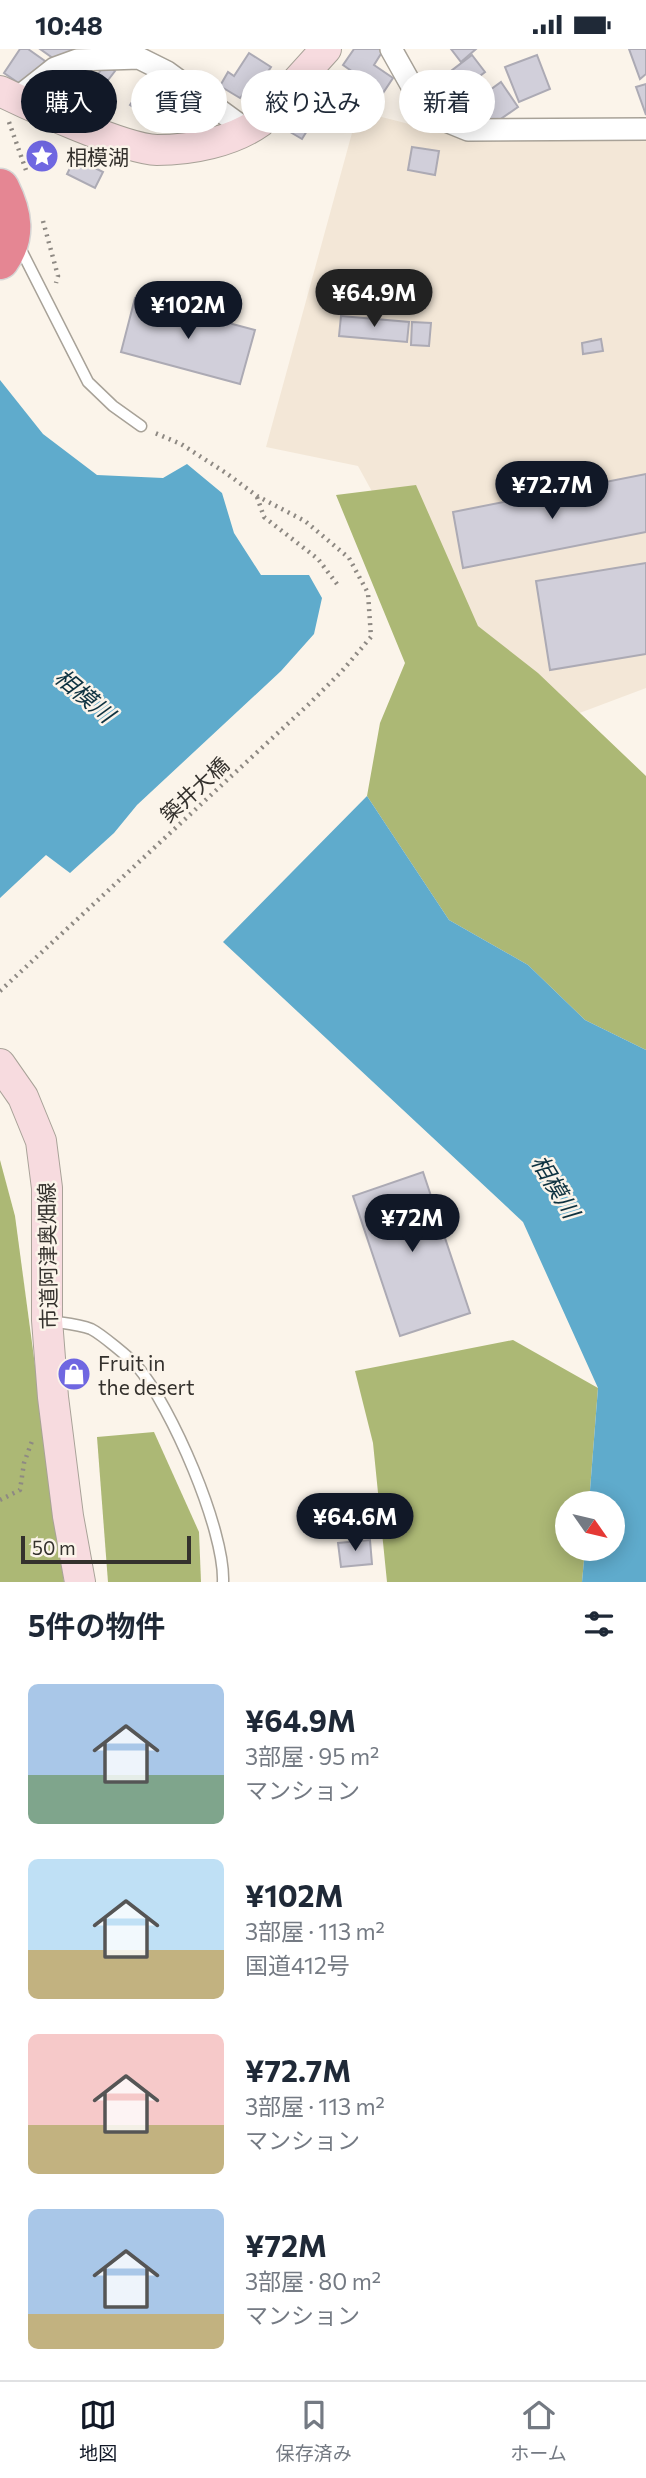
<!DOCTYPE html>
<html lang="ja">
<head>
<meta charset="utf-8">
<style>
	:root { --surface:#fff; --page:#f2f2f3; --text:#1f2937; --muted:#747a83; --line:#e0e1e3; --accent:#111827 }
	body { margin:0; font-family:Commissioner,"Noto Sans JP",sans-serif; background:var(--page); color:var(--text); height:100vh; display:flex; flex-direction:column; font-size:26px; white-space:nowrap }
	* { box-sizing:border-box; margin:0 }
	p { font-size:23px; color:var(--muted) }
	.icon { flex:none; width:38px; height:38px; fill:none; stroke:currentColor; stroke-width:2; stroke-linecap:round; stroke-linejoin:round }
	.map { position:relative; height:1533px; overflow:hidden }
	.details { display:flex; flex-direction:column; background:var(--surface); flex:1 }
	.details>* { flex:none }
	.banner { position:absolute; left:21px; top:21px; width:606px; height:63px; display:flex; gap:14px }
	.needle { width:46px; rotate:124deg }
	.buttons { position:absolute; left:555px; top:1442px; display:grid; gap:14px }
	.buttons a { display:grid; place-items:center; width:70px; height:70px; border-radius:50%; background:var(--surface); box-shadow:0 4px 18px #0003; font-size:35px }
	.scale { position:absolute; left:21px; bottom:18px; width:170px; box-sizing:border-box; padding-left:7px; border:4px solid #34312d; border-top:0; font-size:19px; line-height:24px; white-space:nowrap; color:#34312d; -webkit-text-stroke:5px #fbf4ea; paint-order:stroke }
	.price { position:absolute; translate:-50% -60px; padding:0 16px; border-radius:24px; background:var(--accent); color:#fff; font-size:23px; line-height:46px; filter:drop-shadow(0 2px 4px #0008) }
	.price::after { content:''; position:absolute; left:50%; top:42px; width:21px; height:16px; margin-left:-10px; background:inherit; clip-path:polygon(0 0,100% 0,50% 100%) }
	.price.active { background:#222; color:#fff }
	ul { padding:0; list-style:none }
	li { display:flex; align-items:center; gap:21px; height:175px; padding:0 28px }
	li span { display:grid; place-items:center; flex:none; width:196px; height:140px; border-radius:10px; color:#555 }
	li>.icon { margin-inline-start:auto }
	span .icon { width:84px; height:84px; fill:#fffc; stroke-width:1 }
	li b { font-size:30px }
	h2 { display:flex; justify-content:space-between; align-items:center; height:84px; padding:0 28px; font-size:30px }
	.chip { padding:0 24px; border-radius:32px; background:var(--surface); box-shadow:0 4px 18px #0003; font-size:24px; line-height:63px }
	.chip.active { background:var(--accent); color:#fff }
	.status { display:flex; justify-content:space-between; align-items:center; height:49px; padding:0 35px; background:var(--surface); direction:ltr }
	.status svg { height:19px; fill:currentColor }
	.tabs { display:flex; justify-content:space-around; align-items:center; height:98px; border-top:2px solid var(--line); background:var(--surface); font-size:19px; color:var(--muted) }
	.tabs a { display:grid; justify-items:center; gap:4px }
	.tabs .active { color:var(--accent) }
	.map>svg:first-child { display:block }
</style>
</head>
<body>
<div class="status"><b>10:48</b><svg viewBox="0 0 49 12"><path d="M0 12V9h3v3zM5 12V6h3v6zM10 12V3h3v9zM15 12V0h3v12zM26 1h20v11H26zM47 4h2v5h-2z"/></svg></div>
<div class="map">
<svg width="646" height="1533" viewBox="0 0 646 1533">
	<rect width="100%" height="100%" fill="#fbf4ea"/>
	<polygon fill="#f3e7d7" points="358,62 464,89 646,87 646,639 529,683 398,490 358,417 266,398"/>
	<g fill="#acb875">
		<polygon points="416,436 478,577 538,624 646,727 646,1001 585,971 528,916 449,871 367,747 380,674 405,614 336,446"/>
		<polygon points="0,1111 15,1167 64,1533 0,1533"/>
		<polygon points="513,1291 598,1339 589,1454 567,1454 567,1500 585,1500 582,1533 387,1533 373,1394 355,1322"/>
		<polygon points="154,1383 199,1483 201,1533 108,1533 97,1388"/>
	</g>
	<g fill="#5fabcc">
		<polygon points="0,331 43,385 97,426 163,429 187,415 222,444 234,484 261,526 309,526 322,549 314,585 281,622 137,756 114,784 70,824 46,806 0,849"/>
		<polygon points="367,747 449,871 528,916 585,971 646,1001 646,1533 582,1533 585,1500 612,1500 612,1454 589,1454 598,1339 523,1173 223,893"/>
	</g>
	<g fill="#d1cfda" stroke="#acaab4" stroke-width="2">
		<polygon points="20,0 28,0 45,12 26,39 4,24"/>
		<polygon points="40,0 82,0 64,17"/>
		<polygon points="354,0 384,0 374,16 393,29 383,44 343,16"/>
		<polygon points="451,0 476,0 461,13"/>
		<polygon points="629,0 646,0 646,25 640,30"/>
		<polygon points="249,4 271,18 254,44 247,40 240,49 220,37 228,23 234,27"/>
		<polygon points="472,6 485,23 444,55 430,38"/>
		<polygon points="537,6 550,40 519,53 505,18"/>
		<polygon points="105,15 115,22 99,43 90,37"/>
		<polygon points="70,22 88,30 81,47 77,47 74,55 59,49"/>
		<polygon points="148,29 169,44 162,55 152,48 142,64 130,56"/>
		<polygon points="501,33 518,58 492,76 475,52"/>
		<polygon points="317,35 345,52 336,69 307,52"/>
		<polygon points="646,35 646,66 636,38"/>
		<polygon points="90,38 110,52 96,72 76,58"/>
		<polygon points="301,54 318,64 302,90 285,80"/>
		<polygon points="183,56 205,71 193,88 171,73"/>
		<polygon points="412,98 439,102 435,126 408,121"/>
		<polygon points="78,103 96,113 93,118 103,123 95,139 67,125"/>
		<polygon points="135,249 255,281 240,335 121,303"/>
		<polygon points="341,267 409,273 407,293 339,287"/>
		<polygon points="412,273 431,274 429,297 411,296"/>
		<polygon points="601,290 603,302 583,305 582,294"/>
		<polygon points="646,425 646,483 463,519 453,463"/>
		<polygon points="646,514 646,605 550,621 536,532"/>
		<polygon points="423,1123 470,1264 400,1287 353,1147"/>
		<polygon points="370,1491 372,1515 341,1518 338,1494"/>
	</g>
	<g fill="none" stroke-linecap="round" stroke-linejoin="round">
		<defs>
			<g id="lane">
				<polyline points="18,195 88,333 113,357 141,377"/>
				<path d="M 50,1272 C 62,1274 79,1275 91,1280 C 101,1285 130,1309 137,1317 C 171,1357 225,1481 223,1533"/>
			</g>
			<g id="street">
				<polyline points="391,0 423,57 441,70 468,81 646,80"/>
				<polyline points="17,49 55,19 77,11 139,9 167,23 248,82"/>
			</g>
			<g id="secondary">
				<path d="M 0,42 C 33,58 124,100 157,101 C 191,101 232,93 260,73 L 326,0"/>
				<polyline points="0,1015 23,1048 41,1092 47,1139 47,1271 53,1348 68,1467 80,1533"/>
			</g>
			<path id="highway" d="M 0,139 C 13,165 17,187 0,211"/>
		</defs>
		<use href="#lane" stroke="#a8a298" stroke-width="13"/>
		<use href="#street" stroke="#a8a298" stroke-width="24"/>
		<use href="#secondary" stroke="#a8a298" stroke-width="32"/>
		<use href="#highway" stroke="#d6d6d5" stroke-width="41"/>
		<g stroke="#8e8983" stroke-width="4.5" stroke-dasharray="2 5" stroke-linecap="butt">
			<polyline points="9,73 27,124"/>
			<polyline points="43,172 58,227 56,234"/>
			<polyline points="257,448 264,468 318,510 337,535"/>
			<polyline points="0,942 309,655 342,622 371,588 368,544 349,509 305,472 257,447 226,424 181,395 155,384"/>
			<polyline points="0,1451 20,1441 24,1414 32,1392"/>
		</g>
		<use href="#lane" stroke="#fff" stroke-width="10"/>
		<use href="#street" stroke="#fff" stroke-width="21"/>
		<use href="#secondary" stroke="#f7dbdf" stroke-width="30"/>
		<use href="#highway" stroke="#e58693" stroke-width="38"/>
	</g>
	<defs>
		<symbol id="sight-disc" viewBox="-11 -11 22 22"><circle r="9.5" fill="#6f67e1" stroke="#fbf4ea"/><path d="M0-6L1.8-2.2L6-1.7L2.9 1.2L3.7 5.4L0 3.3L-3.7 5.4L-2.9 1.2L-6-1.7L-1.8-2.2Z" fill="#fff"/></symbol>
		<symbol id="shop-disc" viewBox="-11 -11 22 22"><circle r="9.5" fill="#6f67e1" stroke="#fbf4ea"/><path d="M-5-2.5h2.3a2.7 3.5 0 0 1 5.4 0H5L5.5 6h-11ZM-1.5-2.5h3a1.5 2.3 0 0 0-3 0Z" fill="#fff"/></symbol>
	</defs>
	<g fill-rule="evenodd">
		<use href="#sight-disc" x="23" y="88" width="38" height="38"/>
		<use href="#shop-disc" x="55" y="1306" width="38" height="38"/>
	</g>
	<g text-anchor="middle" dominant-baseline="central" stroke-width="5" stroke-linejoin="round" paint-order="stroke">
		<g font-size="21" fill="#34312d" stroke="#fbf4ea" text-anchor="start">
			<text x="66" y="107">相模湖</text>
			<text x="98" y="1313">Fruit in<tspan x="98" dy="24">the desert</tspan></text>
		</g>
		<g font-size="21" fill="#34312d" stroke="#fbf4ea">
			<text transform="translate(194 740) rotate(-43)">築井大橋</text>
			<text transform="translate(47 1207) rotate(-91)">市道阿津奥畑線</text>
		</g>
		<g font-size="23" font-style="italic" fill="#0e3240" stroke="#fbf4ea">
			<text transform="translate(85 646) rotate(40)">相模川</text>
			<text transform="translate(556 1137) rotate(59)">相模川</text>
		</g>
	</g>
</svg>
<div class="buttons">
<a><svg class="needle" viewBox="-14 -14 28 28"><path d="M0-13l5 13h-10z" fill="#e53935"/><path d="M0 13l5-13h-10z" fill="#747a83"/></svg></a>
</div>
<div class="scale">50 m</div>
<b class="price active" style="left:374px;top:280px">¥64.9M</b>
<b class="price" style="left:188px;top:292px">¥102M</b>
<b class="price" style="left:552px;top:472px">¥72.7M</b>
<b class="price" style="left:412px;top:1205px">¥72M</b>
<b class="price" style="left:355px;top:1504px">¥64.6M</b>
<div class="banner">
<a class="chip active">購入</a>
<a class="chip">賃貸</a>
<a class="chip">絞り込み</a>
<a class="chip">新着</a>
</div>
</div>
<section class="details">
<h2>5件の物件<svg class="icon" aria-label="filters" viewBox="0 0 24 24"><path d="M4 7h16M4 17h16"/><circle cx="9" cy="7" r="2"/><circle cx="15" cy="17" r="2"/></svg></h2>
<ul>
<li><span style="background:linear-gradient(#a9c7e8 65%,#7fa58c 0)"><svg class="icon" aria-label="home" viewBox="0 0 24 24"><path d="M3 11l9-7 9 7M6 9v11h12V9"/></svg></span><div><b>¥64.9M</b><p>3部屋 · 95 m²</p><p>マンション</p></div></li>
<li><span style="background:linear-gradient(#bfe0f5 65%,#c2b280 0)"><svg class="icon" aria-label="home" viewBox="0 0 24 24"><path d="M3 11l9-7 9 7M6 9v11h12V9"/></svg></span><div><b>¥102M</b><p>3部屋 · 113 m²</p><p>国道412号</p></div></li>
<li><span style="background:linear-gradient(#f6c9c9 65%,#c2b280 0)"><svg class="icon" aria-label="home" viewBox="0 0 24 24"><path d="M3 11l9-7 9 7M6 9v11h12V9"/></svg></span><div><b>¥72.7M</b><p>3部屋 · 113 m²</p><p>マンション</p></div></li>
<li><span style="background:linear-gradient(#a9c7e8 75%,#c2b280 0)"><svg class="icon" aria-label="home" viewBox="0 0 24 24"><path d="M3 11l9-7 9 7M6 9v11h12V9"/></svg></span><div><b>¥72M</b><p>3部屋 · 80 m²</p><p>マンション</p></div></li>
</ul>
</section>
<nav class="tabs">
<a class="active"><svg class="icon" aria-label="map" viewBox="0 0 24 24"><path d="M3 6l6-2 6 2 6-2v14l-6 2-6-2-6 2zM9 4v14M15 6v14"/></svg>地図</a>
<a><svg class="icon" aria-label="saved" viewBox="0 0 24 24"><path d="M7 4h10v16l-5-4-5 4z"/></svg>保存済み</a>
<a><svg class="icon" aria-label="home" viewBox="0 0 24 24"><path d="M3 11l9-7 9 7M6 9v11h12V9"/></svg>ホーム</a>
</nav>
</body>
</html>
